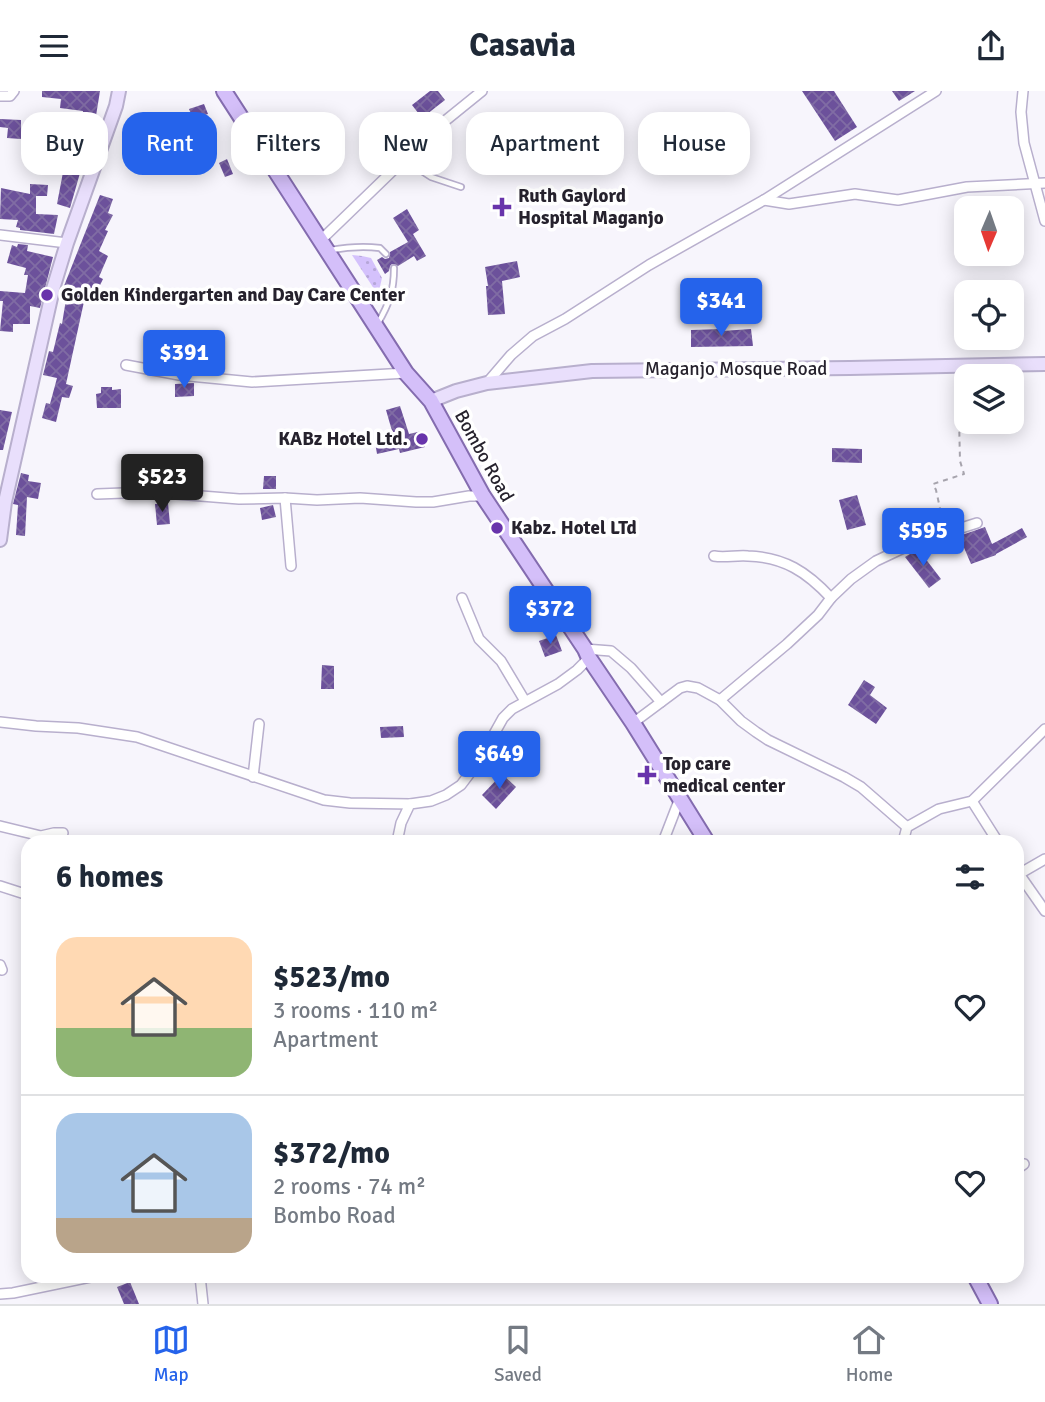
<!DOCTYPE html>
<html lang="en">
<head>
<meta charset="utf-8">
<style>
	:root { --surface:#fff; --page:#f2f2f3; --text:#1f2937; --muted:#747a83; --line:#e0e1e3; --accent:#2563eb }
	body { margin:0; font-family:Signika,sans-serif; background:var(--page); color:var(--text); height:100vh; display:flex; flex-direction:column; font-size:26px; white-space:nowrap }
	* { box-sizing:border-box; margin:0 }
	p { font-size:23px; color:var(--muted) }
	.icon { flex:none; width:38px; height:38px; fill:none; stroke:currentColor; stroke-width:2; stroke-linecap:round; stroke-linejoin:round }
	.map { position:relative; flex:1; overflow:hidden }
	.details { position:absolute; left:21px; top:744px; width:1003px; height:448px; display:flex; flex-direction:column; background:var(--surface); border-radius:21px; box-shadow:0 4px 18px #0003 }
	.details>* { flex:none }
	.hud { position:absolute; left:21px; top:21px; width:1004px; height:63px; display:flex; gap:14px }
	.needle { width:46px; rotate:182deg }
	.buttons { position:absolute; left:954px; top:105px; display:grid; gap:14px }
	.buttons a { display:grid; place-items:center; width:70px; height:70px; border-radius:14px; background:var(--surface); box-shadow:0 4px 18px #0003; font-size:35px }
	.price { position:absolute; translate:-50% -60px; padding:0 16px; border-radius:7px; background:var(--accent); color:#fff; font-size:23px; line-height:46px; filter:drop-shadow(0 2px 4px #0008) }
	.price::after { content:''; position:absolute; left:50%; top:42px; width:21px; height:16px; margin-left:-10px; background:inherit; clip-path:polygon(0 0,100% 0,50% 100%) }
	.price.active { background:#222; color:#fff }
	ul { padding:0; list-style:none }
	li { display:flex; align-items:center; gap:21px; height:175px; padding:0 35px }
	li+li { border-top:2px solid var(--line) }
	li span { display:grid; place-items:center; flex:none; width:196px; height:140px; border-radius:21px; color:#555 }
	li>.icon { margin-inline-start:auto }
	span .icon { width:84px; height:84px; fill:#fffc; stroke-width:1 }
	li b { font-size:30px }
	h2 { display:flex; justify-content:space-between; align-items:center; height:84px; padding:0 35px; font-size:30px }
	.tag { padding:0 24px; border-radius:21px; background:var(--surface); box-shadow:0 4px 18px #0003; font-size:24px; line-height:63px }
	.tag.active { background:var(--accent); color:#fff }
	header { display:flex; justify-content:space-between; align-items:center; height:91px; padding:0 35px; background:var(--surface); font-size:32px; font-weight:700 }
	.menu { display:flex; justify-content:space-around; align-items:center; height:98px; border-top:2px solid var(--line); background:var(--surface); font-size:19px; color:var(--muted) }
	.menu a { display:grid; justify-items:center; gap:4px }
	.menu .active { color:var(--accent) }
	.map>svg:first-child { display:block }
</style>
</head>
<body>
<header><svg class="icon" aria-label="menu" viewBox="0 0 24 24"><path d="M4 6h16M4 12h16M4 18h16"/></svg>Casavia<svg class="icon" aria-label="share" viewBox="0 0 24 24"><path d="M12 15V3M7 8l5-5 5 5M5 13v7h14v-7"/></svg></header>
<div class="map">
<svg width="1045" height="1213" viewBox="0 0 1045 1213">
	<defs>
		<pattern id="grass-dots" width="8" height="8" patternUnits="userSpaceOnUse" patternTransform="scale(1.75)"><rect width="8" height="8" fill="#d4c1fc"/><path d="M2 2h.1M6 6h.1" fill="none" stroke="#b6a6d8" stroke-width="1.8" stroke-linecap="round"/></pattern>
		<pattern id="building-cross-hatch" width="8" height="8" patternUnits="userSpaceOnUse" patternTransform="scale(1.75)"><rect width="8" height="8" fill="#6c519b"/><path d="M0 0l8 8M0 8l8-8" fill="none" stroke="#806ca4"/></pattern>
	</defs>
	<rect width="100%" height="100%" fill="#f7f5fc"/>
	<polygon fill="url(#grass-dots)" points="352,164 362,165 371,167 382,187 378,204"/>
	<g fill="url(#building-cross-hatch)">
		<polygon points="42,0 100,0 95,31 82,29 83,20 60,17 61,8 42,6"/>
		<polygon points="430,0 438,0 445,9 422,27 412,14"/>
		<polygon points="802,0 834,0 857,36 835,50"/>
		<polygon points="892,0 915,0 899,10"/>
		<polygon points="204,13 208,23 193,28 189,18"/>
		<polygon points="0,28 21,29 21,48 7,47 8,37 0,36"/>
		<polygon points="70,44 84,46 80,70 87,71 83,83 80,82 70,117 57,113"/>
		<polygon points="227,68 233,83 225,86 219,72"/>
		<polygon points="30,93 48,94 47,105 36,105 36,123 58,124 54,143 20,139 20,137 16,136 18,129 0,128 1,97 30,103"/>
		<polygon points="100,104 113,108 108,122 113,124 105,139 108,140 99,160 108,165 99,186 103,188 93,209 85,206 66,293 73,295 69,307 62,306 56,331 42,327 46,312 50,313 57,287 43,284 49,260 53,261 60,232 62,233 67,202 62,200"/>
		<polygon points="407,118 419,139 413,143 426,165 417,170 414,165 398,175 392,173 390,175 389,180 385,183 377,169 382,166 385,168 389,167 390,161 408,151 393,127"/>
		<polygon points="18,153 28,154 27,160 53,166 40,217 30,215 30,233 13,233 13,241 0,240 3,210 0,210 0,200 25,202 28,184 24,184 26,177 7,172 12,154 17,156"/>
		<polygon points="517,170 520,186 502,190 505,223 488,224 486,195 488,195 485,176"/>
		<polygon points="722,238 722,240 751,238 753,255 691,256 691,239"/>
		<polygon points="194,292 194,305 175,306 175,293"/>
		<polygon points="101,296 112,296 112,299 121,298 121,317 97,317 96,303 101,302"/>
		<polygon points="400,315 409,343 422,340 425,356 400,362 399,358 377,363 375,351 394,347 386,319"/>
		<polygon points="0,319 12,321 3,359 0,359"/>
		<polygon points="832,357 862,358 862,372 832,371"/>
		<polygon points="131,366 149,368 147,385 129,383"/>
		<polygon points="21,382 29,384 28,390 41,392 38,408 27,406 25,445 16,444 18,414 13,413"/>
		<polygon points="264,385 276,385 276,398 263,398"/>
		<polygon points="857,404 866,434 847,439 839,409"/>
		<polygon points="168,412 170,433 157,434 155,413"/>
		<polygon points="273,414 276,426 262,429 260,417"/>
		<polygon points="985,436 992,453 1022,437 1027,446 996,463 996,464 971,473 959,445"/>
		<polygon points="918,458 941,488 929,497 905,466"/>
		<polygon points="556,544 562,560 545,566 539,550"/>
		<polygon points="322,574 334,575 334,598 321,598"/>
		<polygon points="864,589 875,596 870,604 887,617 876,633 848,614"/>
		<polygon points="403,635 404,646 381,647 380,636"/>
		<polygon points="502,683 516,696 496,718 482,704"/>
		<polygon points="130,1191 139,1213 124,1213 117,1196"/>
	</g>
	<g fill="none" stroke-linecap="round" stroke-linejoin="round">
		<defs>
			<g id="lane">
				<polyline points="405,69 431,86 461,96"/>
				<path d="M 331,159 C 348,156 363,155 380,157 L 386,163"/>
				<path d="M 378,232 C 389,213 394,200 394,177"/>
			</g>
			<g id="street">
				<polyline points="1023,0 1021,21 1024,52 1045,130"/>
				<polyline points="0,5 10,5 14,0"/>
				<polyline points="764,109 789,113 855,103 898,109 967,96 1045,92"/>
				<polyline points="0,144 67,152"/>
				<polyline points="321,149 440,34 482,0"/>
				<polyline points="126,274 179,284 252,291 406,282"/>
				<polyline points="487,292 511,264 533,245 565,228 649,174 764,109 936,0"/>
				<polyline points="97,403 151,401 239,408 285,407 317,409 360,407 416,411 433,411 469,405 483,405"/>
				<polyline points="285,407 291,475"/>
				<path d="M 714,465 C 725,467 736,464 748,465 C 784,466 807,481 831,507"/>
				<polyline points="462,507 479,548 501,570 525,610"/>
				<polyline points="585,558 611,560 631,577 661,611"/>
				<polyline points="720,609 787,553 818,524 831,507 851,488 876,470 914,452 977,432"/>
				<polyline points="0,631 36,635 78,637 137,646 324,709 350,712 410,713"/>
				<polyline points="633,632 680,597 687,595 698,597 720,609 741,630 756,641 768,649 844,686 861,696 907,736"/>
				<polyline points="253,686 259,633"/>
				<polyline points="972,710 998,751"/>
				<polyline points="0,735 41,745 54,742 63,742"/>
				<polyline points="397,751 401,732 410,713 431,710 446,704 461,694 479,670 503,627 512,618 558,593 577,579 589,567"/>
				<polyline points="663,751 680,707"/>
				<polyline points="903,751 907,736 939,718 972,710 1045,638"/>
				<polyline points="1017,780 1045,820"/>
				<polyline points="1019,783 1045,768"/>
				<polyline points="0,795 28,804"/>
				<polyline points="0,874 2,879"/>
				<polyline points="1017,1014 1017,1017"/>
				<polyline points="1017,1078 1024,1073"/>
				<polyline points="200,1185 203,1213"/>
				<polyline points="0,1203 13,1202 95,1185"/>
			</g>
			<g id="secondary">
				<polyline points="431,310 456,300 487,292 592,280 850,277 1045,273"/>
				<polyline points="0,449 5,411 53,198 67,152 116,15 119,0"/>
			</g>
			<g id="primary">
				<polyline points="224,0 406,282 431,310 483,405 585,558 589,567 633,632 707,751"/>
				<polyline points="975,1185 990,1213"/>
			</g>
		</defs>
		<use href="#lane" stroke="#b8afcd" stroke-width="8"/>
		<use href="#street" stroke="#b8afcd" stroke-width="12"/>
		<use href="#secondary" stroke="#b8afcd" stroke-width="16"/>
		<use href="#primary" stroke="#846caf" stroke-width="18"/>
		<polyline stroke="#a7a4ad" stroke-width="2" stroke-dasharray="5 5" stroke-linecap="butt" points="943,431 936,399 933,393 964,383 960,370 959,327 956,286"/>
		<use href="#lane" stroke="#fff" stroke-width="4.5"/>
		<use href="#street" stroke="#fff" stroke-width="9"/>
		<use href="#secondary" stroke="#e9dffc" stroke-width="12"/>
		<use href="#primary" stroke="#d4bff9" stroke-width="14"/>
	</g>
	<g fill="#6834ab" stroke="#fff" stroke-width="2.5">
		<path d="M498.5 105.5h7v7h7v7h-7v7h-7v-7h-7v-7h7z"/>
		<circle cx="47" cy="204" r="7"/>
		<circle cx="422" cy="348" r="7"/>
		<circle cx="497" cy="437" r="7"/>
		<path d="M643.5 673.5h7v7h7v7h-7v7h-7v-7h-7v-7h7z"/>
	</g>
	<g text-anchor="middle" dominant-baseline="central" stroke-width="7" stroke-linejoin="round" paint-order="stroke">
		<g font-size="19" font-weight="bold" fill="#26222d" stroke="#fff" text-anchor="start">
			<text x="518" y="105">Ruth Gaylord<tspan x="518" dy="22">Hospital Maganjo</tspan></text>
			<text x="61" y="204">Golden Kindergarten and Day Care Center</text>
			<text x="408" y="348" text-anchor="end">KABz Hotel Ltd.</text>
			<text x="511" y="437">Kabz. Hotel LTd</text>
			<text x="663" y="673">Top care<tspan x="663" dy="22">medical center</tspan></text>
		</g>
		<g font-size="19" fill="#26222d" stroke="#fff">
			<text x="736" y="278">Maganjo Mosque Road</text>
			<text transform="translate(484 365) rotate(61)">Bombo Road</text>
		</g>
	</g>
</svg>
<div class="buttons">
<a><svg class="needle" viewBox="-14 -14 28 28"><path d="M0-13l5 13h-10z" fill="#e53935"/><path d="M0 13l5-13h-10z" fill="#747a83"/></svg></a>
<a><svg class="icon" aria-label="locate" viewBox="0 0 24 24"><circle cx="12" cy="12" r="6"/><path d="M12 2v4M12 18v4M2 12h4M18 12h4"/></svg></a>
<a><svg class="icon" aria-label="layers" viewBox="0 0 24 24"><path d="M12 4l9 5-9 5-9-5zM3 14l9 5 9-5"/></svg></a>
</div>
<b class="price" style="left:721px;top:247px">$341</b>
<b class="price" style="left:184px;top:299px">$391</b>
<b class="price active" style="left:162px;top:423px">$523</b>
<b class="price" style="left:923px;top:477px">$595</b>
<b class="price" style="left:550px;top:555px">$372</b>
<b class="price" style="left:499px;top:700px">$649</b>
<div class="hud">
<a class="tag">Buy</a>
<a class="tag active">Rent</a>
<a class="tag">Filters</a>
<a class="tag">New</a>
<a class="tag">Apartment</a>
<a class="tag">House</a>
</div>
<section class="details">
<h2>6 homes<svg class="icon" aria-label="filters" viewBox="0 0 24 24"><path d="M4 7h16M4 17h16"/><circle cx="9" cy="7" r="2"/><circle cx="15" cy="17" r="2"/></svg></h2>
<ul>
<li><span style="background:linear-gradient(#ffd9b3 65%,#8fb573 0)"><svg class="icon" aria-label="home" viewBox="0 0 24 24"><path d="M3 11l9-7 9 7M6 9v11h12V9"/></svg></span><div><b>$523/mo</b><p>3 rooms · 110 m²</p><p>Apartment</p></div><svg class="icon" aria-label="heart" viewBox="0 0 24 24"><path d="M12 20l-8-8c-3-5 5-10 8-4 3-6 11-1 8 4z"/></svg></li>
<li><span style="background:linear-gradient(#a9c7e8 75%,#b9a48a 0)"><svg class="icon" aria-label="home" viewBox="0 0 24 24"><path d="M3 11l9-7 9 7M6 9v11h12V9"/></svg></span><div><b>$372/mo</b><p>2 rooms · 74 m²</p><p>Bombo Road</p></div><svg class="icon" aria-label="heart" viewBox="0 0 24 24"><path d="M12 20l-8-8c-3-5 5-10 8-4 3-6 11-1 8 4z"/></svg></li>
</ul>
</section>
</div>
<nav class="menu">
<a class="active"><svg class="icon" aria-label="map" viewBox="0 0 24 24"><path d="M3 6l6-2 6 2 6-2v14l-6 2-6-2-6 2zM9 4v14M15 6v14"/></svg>Map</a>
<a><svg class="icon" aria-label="saved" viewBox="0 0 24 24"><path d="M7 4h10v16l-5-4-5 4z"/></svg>Saved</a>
<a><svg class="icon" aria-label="home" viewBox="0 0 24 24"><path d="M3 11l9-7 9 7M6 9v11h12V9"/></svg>Home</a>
</nav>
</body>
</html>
